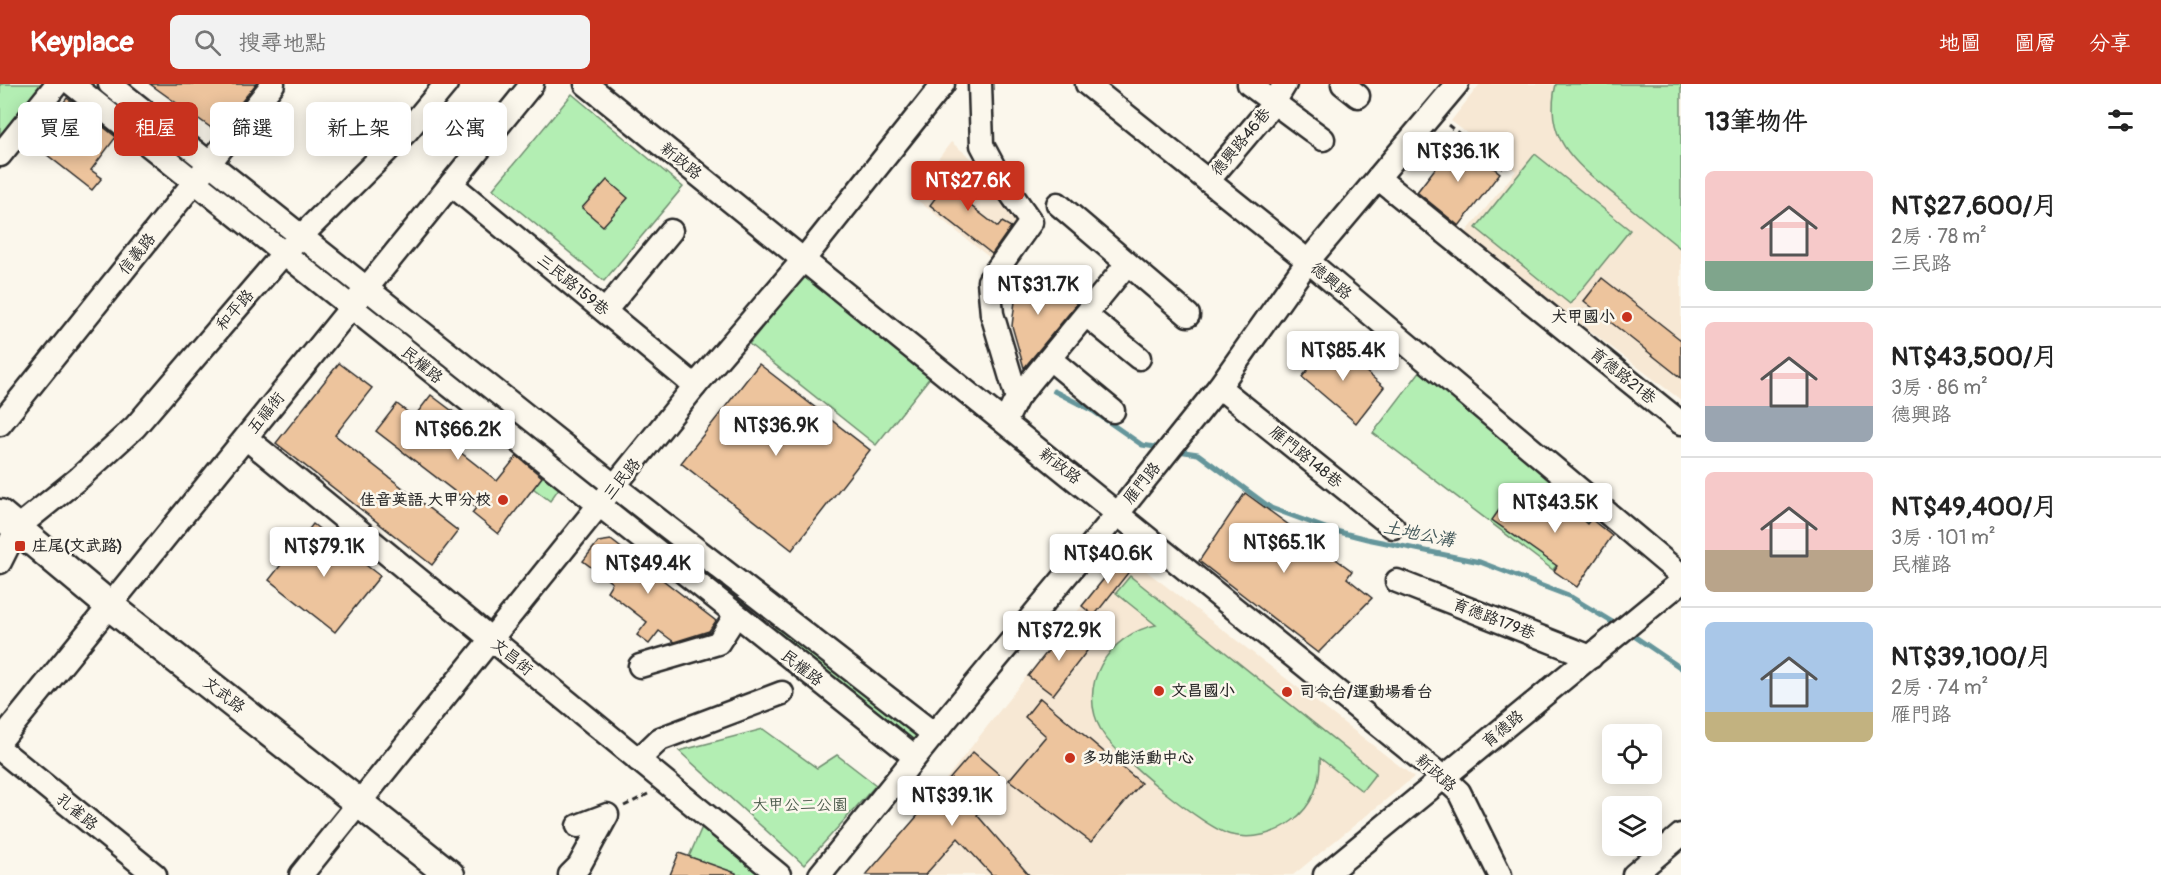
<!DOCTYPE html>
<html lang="zh-TW">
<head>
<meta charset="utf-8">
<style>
	:root { --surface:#fff; --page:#f2f2f2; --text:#222; --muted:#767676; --line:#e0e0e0; --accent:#c8321e }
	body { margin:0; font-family:Pangolin,"LXGW WenKai TC",sans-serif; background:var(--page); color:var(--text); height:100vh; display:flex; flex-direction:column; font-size:22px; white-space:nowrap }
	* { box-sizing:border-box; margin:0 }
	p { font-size:20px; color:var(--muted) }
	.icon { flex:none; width:33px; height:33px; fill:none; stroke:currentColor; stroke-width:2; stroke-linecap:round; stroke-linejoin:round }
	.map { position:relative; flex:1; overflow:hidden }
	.drawer { display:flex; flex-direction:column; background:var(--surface); width:480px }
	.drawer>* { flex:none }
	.hud { position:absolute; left:18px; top:18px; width:570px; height:54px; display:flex; gap:12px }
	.controls { position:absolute; left:1602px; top:640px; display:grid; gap:12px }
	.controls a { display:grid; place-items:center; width:60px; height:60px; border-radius:9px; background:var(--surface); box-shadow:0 3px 15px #0003; font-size:30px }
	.price { position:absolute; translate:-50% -51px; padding:0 14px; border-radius:6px; background:#fff; color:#222; font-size:20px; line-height:39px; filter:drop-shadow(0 2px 3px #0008) }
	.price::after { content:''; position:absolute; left:50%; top:36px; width:18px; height:14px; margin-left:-9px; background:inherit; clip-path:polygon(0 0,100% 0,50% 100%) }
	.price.current { background:var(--accent); color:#fff }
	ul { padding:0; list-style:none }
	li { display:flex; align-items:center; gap:18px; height:150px; padding:0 24px }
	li+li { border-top:2px solid var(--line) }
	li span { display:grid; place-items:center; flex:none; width:168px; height:120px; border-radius:9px; color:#555 }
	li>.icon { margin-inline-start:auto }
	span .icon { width:72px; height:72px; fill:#fffc; stroke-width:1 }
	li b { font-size:26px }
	h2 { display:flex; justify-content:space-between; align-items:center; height:72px; padding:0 24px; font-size:26px }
	.chip { padding:0 21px; border-radius:9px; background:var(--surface); box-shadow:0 3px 15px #0003; font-size:21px; line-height:54px }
	.chip.current { background:var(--accent); color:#fff }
	header { display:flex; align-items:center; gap:36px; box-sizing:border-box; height:84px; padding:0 30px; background:var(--accent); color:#fff }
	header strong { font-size:28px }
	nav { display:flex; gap:33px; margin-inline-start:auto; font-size:21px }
	.search { width:420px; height:54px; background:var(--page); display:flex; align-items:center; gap:15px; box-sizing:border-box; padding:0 21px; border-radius:9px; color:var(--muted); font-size:22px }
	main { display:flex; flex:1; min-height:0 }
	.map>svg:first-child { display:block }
</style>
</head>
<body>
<header>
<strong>Keyplace</strong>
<div class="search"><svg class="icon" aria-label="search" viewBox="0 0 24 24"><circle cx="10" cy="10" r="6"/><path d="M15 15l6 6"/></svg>搜尋地點</div>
<nav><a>地圖</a><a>圖層</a><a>分享</a></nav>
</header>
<main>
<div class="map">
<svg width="1681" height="791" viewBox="0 0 1681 791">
	<rect width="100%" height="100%" fill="#fbf7ec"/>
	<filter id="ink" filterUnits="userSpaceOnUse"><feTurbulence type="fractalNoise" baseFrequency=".0167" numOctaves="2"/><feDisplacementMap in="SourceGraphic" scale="12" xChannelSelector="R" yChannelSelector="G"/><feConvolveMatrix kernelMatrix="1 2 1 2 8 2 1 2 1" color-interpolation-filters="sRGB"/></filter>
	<g filter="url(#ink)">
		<g fill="#f7e8d4">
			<polygon points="1480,0 1681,0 1681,316 1464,151 1516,87 1451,37"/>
			<polygon points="951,58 981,82 1028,139 999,181 911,111"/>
			<polygon points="1123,469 1414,693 1293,791 871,791"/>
		</g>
		<g fill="#b3eeb3" stroke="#6f8c6f" stroke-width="1.5">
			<polygon points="0,0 52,0 0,54"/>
			<path d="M 1556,0 L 1681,0 L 1681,165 C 1660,148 1638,130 1617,113 C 1578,81 1542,57 1556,0 Z"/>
			<polygon points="572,10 683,103 604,197 493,105"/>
			<polygon points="1535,70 1630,146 1570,220 1476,144"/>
			<polygon points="804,191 931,292 876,361 749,260"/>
			<polygon points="1421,286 1596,426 1553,486 1373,349"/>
			<polygon points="546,387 562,400 550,417 533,404"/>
			<polygon points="647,431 751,513 740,528 636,446"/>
			<path d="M 1130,492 L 1376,689 L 1362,707 L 1320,674 C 1321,698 1313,722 1292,737 C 1275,750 1253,756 1232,751 C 1206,746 1115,671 1102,648 C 1075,602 1109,550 1156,541 L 1116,509 Z"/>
			<polygon points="781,535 924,647 913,662 770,550"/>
			<polygon points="763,645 817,684 837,671 876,701 804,781 679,667"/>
			<polygon points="702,743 760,791 681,791"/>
		</g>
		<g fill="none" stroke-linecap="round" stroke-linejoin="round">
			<g stroke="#65969b" stroke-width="5">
				<polyline points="1054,307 1093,327 1142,361 1162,364"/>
				<polyline points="1178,367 1198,370 1271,424 1328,445 1367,455 1480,478 1571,513 1617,541"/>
				<polyline points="1628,548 1681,584"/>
			</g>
		</g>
		<g fill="#edc49d" stroke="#2b2b2b" stroke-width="1.5">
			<polygon points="150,0 256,0 217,48"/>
			<polygon points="67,14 116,53 91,86 102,94 92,106 32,59"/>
			<polygon points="1457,56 1500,89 1459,142 1417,108"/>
			<polygon points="959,82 982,99 958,112 998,143 1002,138 1011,143 992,170 930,121"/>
			<polygon points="607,96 628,114 603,142 582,124"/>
			<polygon points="1037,189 1077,220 1024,284 1012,242 1015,217"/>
			<polygon points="1602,194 1681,256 1681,294 1584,217"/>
			<polygon points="1331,258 1384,303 1356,339 1302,293"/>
			<polygon points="339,279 372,304 335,351 458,447 432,481 276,359"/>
			<polygon points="759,280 870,366 792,466 681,379"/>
			<polygon points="431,311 472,342 455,364 497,397 517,372 542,393 498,450 472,429 476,424 376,347 397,320 414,333"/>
			<polygon points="1535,402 1548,412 1555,411 1587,440 1591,435 1612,452 1577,503 1554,487 1557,482 1492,436 1504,419 1515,426"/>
			<polygon points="1245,409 1352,487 1347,494 1372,514 1318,569 1199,477"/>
			<polygon points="313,440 380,492 335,548 269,496"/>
			<polygon points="611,456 716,537 709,547 674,558 659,547 649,560 637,551 647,538 607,507 612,499 583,477 598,458"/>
			<polygon points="1123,471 1135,480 1094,532 1082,522"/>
			<polygon points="1066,544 1090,563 1053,611 1028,592"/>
			<polygon points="1040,614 1141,699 1091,758 1009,696 1046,652 1025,633"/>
			<polygon points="973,668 1007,697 977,731 1029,791 992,791 958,754 925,791 866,791"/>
			<polygon points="679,769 736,789 736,791 670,791"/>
		</g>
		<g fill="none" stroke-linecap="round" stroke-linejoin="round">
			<defs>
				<g id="minor">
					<polyline points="72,0 915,673"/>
					<polyline points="110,0 616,403 934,650"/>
					<polyline points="586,0 1444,694 1459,708 1500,791"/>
					<polyline points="980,0 982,61 998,91 1031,138 989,197 992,230 1017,314 1005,338"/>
					<polyline points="1087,0 1308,177 1681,491"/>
					<polyline points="1249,0 1323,55"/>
					<polyline points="1343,0 1358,12"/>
					<polyline points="0,71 57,0"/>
					<polyline points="1378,94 1681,339"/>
					<polyline points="1208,97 1273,20 1285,0"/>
					<polyline points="451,100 695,302"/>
					<polyline points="1058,120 1188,231"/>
					<polyline points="605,227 671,147"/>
					<polyline points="1086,231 1139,274"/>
					<polyline points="1050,275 1113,327"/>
					<polyline points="1219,303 1393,443"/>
					<polyline points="1017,314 1127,180"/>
					<polyline points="0,340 273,0"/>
					<polyline points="246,354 779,791"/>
					<polyline points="0,478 17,444 79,394 135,343 283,170 407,47 446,0"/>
					<polyline points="1397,497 1591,573"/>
					<polyline points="640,582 718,559 736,531"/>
					<polyline points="0,657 532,0"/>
					<polyline points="0,665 155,791"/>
					<polyline points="638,676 660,655 782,609"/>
					<polyline points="301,791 695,302 804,175 943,0"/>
					<polyline points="570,791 579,782 607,731 578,742"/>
					<polyline points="820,791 934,650 1119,428 1219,303 1308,177 1457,0"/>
					<polyline points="1325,791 1681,498"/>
					<polyline points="1634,791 1681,751"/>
				</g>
				<polyline id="major" points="0,430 110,522 450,791"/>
			</defs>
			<use href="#minor" stroke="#2b2b2b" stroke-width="27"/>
			<use href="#major" stroke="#2b2b2b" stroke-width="33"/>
			<g stroke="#2b2b2b" stroke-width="3" stroke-dasharray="6 4.5" stroke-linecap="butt">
				<polyline points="1448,41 1505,86"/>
				<polyline points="624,722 648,710"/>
			</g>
			<use href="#minor" stroke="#fbf7ec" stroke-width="22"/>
			<use href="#major" stroke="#fbf7ec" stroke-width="28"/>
		</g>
	</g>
	<g fill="#c8321e" stroke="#fbf7ec" stroke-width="2">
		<circle cx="1627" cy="233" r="6"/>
		<circle cx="503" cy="416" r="6"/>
		<rect x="14" y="456" width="12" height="12" rx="3"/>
		<circle cx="1159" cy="607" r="6"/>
		<circle cx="1287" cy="608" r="6"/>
		<circle cx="1070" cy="674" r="6"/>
	</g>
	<g text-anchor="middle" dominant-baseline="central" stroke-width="5" stroke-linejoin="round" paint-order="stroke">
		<g font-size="16" fill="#2b2b2b" stroke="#fbf7ec">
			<text transform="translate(1241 58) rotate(-50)">德興路46巷</text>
			<text transform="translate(681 77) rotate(39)">新政路</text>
			<text transform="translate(137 170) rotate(-51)">信義路</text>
			<text transform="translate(1331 197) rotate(40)">德興路</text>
			<text transform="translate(573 201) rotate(39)">三民路159巷</text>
			<text transform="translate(235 226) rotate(-49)">和平路</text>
			<text transform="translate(422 281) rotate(39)">民權路</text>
			<text transform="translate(1623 292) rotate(39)">育德路21巷</text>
			<text transform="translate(266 329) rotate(-51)">五福街</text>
			<text transform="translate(1306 373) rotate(39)">雁門路148巷</text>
			<text transform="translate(1060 382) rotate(38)">新政路</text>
			<text transform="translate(622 395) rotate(-51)">三民路</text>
			<text transform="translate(1142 399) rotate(-51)">雁門路</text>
			<text transform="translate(1494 535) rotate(21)">育德路179巷</text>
			<text transform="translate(512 573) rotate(39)">文昌街</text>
			<text transform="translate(802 584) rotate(38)">民權路</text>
			<text transform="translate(224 611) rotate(38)">文武路</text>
			<text transform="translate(1503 645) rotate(-40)">育德路</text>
			<text transform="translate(1436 689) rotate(42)">新政路</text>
			<text transform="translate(77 728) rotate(39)">孔雀路</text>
		</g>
		<g font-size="16" font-weight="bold" fill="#2b2b2b" stroke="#fbf7ec" text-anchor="start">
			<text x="1615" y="233" text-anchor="end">大甲國小</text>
			<text x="491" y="416" text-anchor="end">佳音英語 大甲分校</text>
			<text x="32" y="462">庄尾(文武路)</text>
			<text x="1171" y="607">文昌國小</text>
			<text x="1299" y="608">司令台/運動場看台</text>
			<text x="1082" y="674">多功能活動中心</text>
		</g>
		<g font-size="16" fill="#4d5c4d" stroke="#fbf7ec">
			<text x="800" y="721">大甲公二公園</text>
		</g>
		<g font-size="18" font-style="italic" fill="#43585a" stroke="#fbf7ec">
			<text transform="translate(1419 450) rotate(11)">土地公溝</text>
		</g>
	</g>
</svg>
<div class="controls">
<a><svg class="icon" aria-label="locate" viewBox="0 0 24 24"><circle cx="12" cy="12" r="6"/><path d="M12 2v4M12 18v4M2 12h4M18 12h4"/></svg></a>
<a><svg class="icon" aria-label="layers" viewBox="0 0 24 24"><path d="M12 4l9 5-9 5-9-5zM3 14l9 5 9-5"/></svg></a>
</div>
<b class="price" style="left:1458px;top:99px">NT$36.1K</b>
<b class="price current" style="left:968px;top:128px">NT$27.6K</b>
<b class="price" style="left:1038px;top:232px">NT$31.7K</b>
<b class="price" style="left:1343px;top:298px">NT$85.4K</b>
<b class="price" style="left:776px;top:373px">NT$36.9K</b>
<b class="price" style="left:458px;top:377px">NT$66.2K</b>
<b class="price" style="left:1555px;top:450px">NT$43.5K</b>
<b class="price" style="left:1284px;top:490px">NT$65.1K</b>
<b class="price" style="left:324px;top:494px">NT$79.1K</b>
<b class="price" style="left:1108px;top:501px">NT$40.6K</b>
<b class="price" style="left:648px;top:511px">NT$49.4K</b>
<b class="price" style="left:1059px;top:578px">NT$72.9K</b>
<b class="price" style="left:952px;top:743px">NT$39.1K</b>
<div class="hud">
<a class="chip">買屋</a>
<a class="chip current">租屋</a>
<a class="chip">篩選</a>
<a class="chip">新上架</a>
<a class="chip">公寓</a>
</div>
</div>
<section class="drawer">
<h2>13筆物件<svg class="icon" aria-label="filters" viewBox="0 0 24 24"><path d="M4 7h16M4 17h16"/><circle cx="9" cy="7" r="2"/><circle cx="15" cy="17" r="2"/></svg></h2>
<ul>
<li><span style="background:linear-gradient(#f6c9c9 75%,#7fa58c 0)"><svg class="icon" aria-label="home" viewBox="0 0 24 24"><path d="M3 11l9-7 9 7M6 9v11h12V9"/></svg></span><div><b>NT$27,600/月</b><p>2房 · 78 m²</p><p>三民路</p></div></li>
<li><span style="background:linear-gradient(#f6c9c9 70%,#9aa5b1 0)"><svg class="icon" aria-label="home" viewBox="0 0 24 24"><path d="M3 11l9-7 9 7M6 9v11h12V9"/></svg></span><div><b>NT$43,500/月</b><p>3房 · 86 m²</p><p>德興路</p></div></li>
<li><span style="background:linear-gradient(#f6c9c9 65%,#b9a48a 0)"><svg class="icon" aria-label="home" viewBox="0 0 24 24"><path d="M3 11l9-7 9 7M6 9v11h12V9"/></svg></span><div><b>NT$49,400/月</b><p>3房 · 101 m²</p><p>民權路</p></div></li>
<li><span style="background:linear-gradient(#a9c7e8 75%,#c2b280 0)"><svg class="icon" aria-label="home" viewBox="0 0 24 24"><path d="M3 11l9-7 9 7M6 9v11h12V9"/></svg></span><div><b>NT$39,100/月</b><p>2房 · 74 m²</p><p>雁門路</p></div></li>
</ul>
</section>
</main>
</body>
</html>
